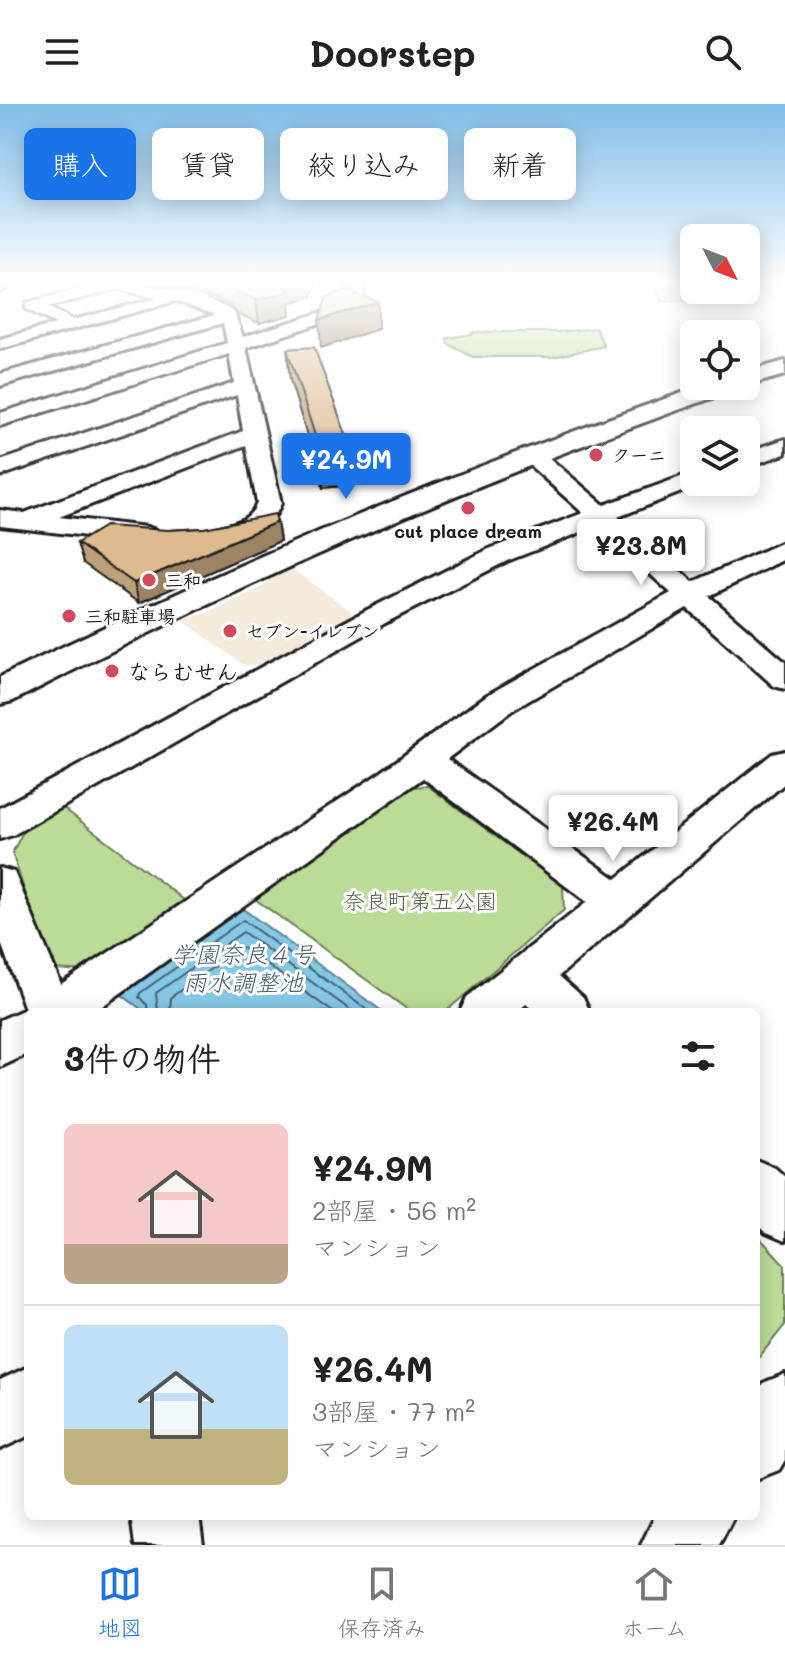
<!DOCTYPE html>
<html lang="ja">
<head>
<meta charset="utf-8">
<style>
	:root { --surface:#fff; --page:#f2f2f2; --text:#222; --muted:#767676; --line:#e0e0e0; --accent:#1a73e8 }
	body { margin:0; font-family:Mali,"Klee One",sans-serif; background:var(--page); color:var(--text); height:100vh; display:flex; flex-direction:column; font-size:30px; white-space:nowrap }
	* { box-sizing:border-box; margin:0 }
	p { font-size:26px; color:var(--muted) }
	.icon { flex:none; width:44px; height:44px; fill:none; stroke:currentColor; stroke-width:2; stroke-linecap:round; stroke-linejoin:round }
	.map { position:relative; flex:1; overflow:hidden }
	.details { position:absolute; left:24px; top:904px; width:736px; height:512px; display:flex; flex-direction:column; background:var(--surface); border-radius:12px; box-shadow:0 4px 20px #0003 }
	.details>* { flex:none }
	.top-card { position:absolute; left:24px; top:24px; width:738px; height:72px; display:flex; gap:16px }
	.needle { width:52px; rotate:132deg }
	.buttons { position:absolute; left:680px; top:120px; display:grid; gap:16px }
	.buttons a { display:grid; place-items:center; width:80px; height:80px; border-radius:12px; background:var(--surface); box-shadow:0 4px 20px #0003; font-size:40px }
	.price { position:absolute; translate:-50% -68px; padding:0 18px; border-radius:8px; background:#fff; color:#222; font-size:26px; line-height:52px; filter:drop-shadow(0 2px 4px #0008) }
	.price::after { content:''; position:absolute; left:50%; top:48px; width:24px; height:18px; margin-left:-12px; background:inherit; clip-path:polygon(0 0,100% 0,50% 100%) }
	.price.on { background:var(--accent); color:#fff }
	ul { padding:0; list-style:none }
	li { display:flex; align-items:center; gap:24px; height:200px; padding:0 40px }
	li+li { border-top:2px solid var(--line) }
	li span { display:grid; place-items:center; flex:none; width:224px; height:160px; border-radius:12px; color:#555 }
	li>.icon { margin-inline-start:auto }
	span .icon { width:96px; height:96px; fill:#fffc; stroke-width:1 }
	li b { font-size:34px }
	h2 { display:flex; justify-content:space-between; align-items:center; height:96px; padding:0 40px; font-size:34px }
	.pill { padding:0 28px; border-radius:12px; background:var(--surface); box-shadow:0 4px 20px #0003; font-size:28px; line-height:72px }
	.pill.on { background:var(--accent); color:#fff }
	header { display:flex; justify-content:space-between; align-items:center; height:104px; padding:0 40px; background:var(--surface); font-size:36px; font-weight:800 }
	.menu { display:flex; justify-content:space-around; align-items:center; height:112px; border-top:2px solid var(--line); background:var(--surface); font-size:22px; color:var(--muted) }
	.menu a { display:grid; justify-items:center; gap:4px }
	.menu .on { color:var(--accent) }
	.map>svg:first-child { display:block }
</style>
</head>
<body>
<header><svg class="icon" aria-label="menu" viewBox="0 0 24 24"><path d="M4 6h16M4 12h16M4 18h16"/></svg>Doorstep<svg class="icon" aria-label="search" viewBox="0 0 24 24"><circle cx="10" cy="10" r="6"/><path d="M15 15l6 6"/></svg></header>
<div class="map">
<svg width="785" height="1441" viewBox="0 0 785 1441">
	<rect width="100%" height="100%" fill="#fff"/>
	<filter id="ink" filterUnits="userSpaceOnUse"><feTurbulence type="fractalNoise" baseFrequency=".0125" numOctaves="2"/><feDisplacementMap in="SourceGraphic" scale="16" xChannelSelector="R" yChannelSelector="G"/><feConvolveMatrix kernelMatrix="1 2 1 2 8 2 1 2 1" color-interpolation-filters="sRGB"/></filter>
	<g filter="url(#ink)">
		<polygon fill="#f5ebdd" points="291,464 352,508 349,516 260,561 244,561 182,516 212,507 262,483 276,470"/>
		<g fill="#badc96" stroke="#6b7c59" stroke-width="2">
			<polygon points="655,179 681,179 686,186 746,186 752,196 661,197"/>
			<polygon points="596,224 604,242 553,253 473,253 448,240 447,234 473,230 473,228 558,228"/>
			<polygon points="428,682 563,782 564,806 445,908 411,908 255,795 411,683"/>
			<polygon points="62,703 188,799 90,867 51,865 12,749 25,724"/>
			<polygon points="756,1130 785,1161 785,1221 756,1257"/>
		</g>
		<polygon fill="#85c8e6" stroke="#5b8395" stroke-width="2" points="243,805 383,908 145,908 122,891"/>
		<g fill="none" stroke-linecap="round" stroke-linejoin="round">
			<g stroke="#46616d" stroke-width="2">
				<polyline points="148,908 147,901 139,893 140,889 243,816 370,908"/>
				<polyline points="158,908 156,889 243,828 353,908"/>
				<polyline points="170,908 171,893 242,843 333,908"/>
			</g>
			<defs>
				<g id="street">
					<polygon points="0,179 17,179 0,188"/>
					<path d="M 105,179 C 148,179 197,187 234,208 L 243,233 L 332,205 L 348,191 L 348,179 L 363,179 L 364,192 L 344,211 L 246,244 L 281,399 C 272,427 235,446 207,438 L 203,433 C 215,416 246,427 257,399 L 246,341 L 59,413 L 147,423 L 156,426 L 160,431 L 156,436 L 147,439 L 0,422 L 0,406 L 24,409 L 243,327 L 237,291 L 0,372 L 0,357 L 234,279 L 229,250 L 0,322 L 0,309 L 227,239 L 223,219 L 0,282 L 0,270 L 215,211 L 176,197 L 0,245 L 0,235 L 56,220 L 26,205 L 26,199 ZM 117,185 L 158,194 L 73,216 L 47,203 Z"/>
					<polygon points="785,335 785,350 746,363 746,348"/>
					<polygon points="532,344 540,346 604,401 694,368 694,378 704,378 702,380 618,413 693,478 785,437 785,455 709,492 785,558 785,585 774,582 687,504 511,607 447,655 616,775 772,650 785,647 785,679 559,872 583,893 590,908 535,908 526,900 517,908 460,908 467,893 587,798 423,674 94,908 28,908 28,950 0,963 0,916 25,905 0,836 0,764 14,768 61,880 380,669 487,591 671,489 597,422 507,457 387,518 13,731 0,735 0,704 367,506 489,445 583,409 524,356 521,351 524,346"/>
					<polygon points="756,1056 775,1064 785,1073 785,1137 766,1129 756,1120"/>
					<polygon points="28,1263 28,1332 0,1345 0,1276"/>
					<polygon points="785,1270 785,1356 779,1366 756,1375 756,1289 763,1279"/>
					<polygon points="131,1412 199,1412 203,1441 135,1441"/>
					<polygon points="655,1412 734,1412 719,1441 641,1441"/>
				</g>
				<g id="secondary">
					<polygon points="785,257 785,271 746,282 746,268"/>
					<path d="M 702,282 L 735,282 L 732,287 C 485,373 246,476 13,597 L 0,600 L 0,573 C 228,461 461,364 702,282 Z"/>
				</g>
			</defs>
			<use href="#street" stroke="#1c1c1c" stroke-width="6"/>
			<use href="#secondary" stroke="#1c1c1c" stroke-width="6"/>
			<use href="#street" fill="#fff" fill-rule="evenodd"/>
			<use href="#secondary" fill="#fff" fill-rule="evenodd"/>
		</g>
		<g fill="#bea17b" stroke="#1c1c1c" stroke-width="2">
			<polygon points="152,179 317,179 311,193 289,199 290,211 259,219 238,210 228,200 213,193"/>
			<polygon points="287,245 352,347 353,381 323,384 290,276"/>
			<polygon points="277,418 280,437 139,499 83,459 77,439 168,426 204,424"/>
		</g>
		<g fill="#9b8364" stroke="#1c1c1c" stroke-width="2">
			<polygon points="287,179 317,179 311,193 289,199 290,211 259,219 256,196"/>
			<polygon points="378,198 378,225 321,244 319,216"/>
			<polygon points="352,347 353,381 323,384 321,350"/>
			<polygon points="277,418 280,437 139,499 134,479"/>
		</g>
		<g fill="#ddbb8f" stroke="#1c1c1c" stroke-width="2">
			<polygon points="226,179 287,179 288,188 256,196 235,187"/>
			<polygon points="346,186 378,198 319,216 327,193"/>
			<polygon points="314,243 352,347 321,350 287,245"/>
			<polygon points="275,410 277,418 134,479 77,439 105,422 168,426 204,424"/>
		</g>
	</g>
	<linearGradient id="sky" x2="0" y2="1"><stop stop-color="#80bce7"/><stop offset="0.47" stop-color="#fff"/><stop offset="1" stop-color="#fff" stop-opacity="0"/></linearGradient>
	<rect width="785" height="380" fill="url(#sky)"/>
	<g fill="#d1495b" stroke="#fff" stroke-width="3">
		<circle cx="596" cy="351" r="8"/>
		<circle cx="468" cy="404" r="8"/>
		<circle cx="149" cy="476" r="8"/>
		<circle cx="69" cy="512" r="8"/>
		<circle cx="230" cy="527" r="8"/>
		<circle cx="112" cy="567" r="8"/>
	</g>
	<g text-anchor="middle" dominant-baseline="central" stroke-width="6" stroke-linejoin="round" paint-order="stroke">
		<g font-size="18" font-weight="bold" fill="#1c1c1c" stroke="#fff" text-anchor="start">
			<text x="612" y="351">クーニ</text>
			<text x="468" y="427" text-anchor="middle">cut place dream</text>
			<text x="165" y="476">三和</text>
			<text x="85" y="512">三和駐車場</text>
			<text x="246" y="527">セブン-イレブン</text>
		</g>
		<g font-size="22" font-weight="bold" fill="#1c1c1c" stroke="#fff" text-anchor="start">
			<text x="128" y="567">ならむせん</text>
		</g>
		<g font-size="22" fill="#535f47" stroke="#fff">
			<text x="420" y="796">奈良町第五公園</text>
		</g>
		<g font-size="24" font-style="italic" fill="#46616d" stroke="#fff">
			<text x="243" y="849">学園奈良４号<tspan x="243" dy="28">雨水調整池</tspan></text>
		</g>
	</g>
</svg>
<div class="buttons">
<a><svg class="needle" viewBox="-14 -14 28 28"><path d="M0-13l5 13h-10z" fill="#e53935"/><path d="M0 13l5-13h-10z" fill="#767676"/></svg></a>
<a><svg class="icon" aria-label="locate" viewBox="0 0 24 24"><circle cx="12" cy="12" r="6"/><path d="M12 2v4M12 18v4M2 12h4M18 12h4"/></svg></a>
<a><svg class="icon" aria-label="layers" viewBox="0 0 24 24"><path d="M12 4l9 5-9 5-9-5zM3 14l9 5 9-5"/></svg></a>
</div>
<b class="price on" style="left:346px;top:397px">¥24.9M</b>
<b class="price" style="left:641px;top:483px">¥23.8M</b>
<b class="price" style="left:613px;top:759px">¥26.4M</b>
<div class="top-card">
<a class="pill on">購入</a>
<a class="pill">賃貸</a>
<a class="pill">絞り込み</a>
<a class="pill">新着</a>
</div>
<section class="details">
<h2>3件の物件<svg class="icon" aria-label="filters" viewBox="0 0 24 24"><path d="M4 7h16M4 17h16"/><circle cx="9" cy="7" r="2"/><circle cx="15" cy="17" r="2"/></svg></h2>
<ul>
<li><span style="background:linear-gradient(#f6c9c9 75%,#b9a48a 0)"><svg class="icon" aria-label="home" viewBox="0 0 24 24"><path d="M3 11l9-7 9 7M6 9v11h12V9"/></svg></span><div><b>¥24.9M</b><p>2部屋 · 56 m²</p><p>マンション</p></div></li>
<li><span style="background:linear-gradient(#bfe0f5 65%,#c2b280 0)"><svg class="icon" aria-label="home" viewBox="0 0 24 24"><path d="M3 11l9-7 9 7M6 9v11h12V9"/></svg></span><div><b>¥26.4M</b><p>3部屋 · 77 m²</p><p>マンション</p></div></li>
</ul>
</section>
</div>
<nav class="menu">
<a class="on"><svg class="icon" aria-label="map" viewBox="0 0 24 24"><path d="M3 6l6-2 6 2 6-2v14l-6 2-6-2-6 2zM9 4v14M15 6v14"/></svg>地図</a>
<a><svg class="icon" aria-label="saved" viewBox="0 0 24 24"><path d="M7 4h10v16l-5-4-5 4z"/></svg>保存済み</a>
<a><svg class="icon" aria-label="home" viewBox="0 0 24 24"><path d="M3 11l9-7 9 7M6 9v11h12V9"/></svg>ホーム</a>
</nav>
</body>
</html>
